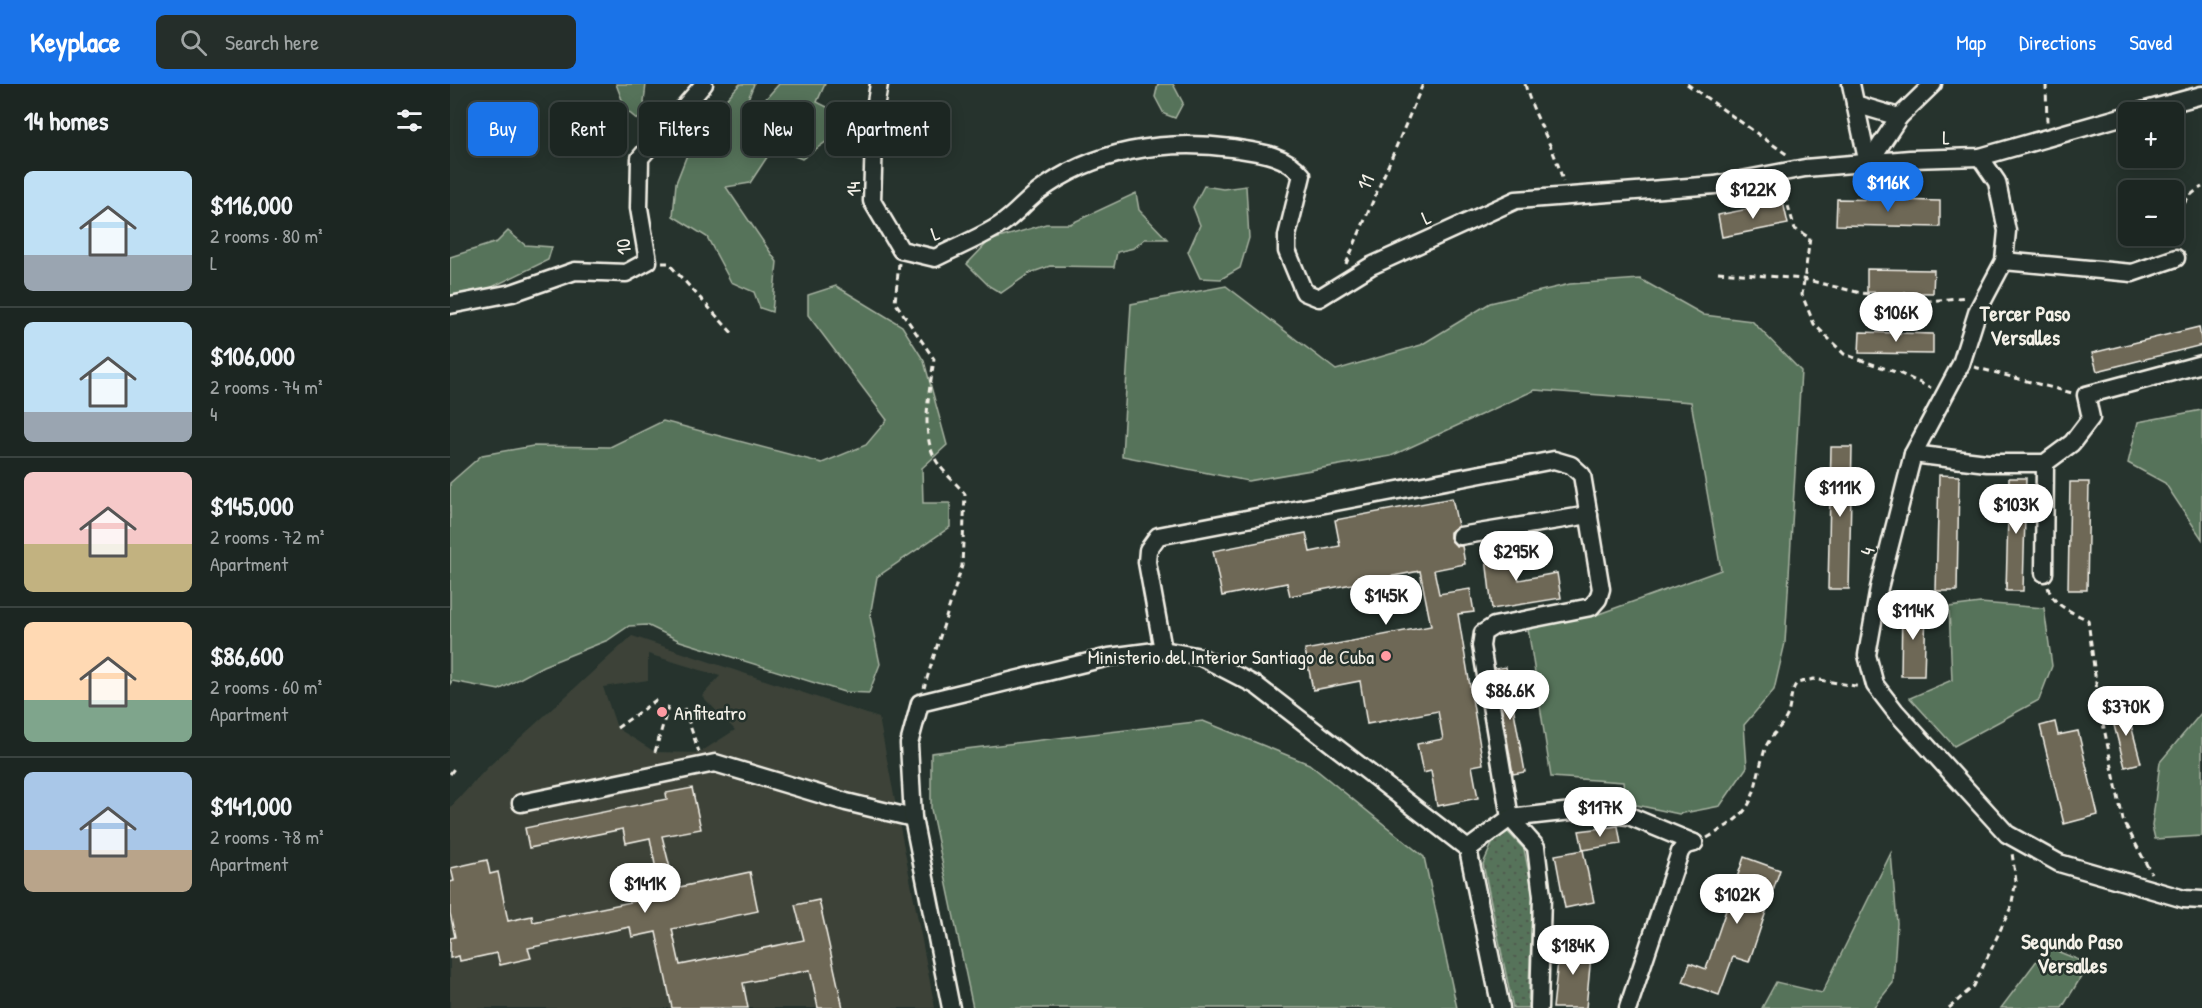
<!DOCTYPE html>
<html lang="en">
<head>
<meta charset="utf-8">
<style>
	:root { --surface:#1c2622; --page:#252e2a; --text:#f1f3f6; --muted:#a0a5a5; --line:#3a4340; --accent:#1a73e8 }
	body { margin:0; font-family:"Patrick Hand",sans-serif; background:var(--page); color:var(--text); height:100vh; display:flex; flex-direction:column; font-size:22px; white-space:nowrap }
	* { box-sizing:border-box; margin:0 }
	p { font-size:20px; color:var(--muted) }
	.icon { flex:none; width:33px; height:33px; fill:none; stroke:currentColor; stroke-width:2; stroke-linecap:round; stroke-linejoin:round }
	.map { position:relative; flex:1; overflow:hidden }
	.panel { display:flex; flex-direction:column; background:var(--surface); width:450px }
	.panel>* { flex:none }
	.hud { position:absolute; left:18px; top:18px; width:570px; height:54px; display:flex; gap:12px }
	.controls { position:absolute; left:1668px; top:18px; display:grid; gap:12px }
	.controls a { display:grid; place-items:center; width:66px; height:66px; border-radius:9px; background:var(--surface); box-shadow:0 3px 15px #0003,0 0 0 2px var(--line); font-size:30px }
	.price { position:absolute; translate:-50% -51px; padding:0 14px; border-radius:21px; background:#fff; color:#222; font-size:20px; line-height:39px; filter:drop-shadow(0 2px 3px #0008) }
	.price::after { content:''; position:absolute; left:50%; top:36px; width:18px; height:14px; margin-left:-9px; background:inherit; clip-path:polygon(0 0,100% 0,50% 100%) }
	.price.current { background:var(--accent); color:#fff }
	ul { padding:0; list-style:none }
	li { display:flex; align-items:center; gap:18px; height:150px; padding:0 24px }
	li+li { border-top:2px solid var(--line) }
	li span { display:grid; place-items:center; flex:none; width:168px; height:120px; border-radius:9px; color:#555 }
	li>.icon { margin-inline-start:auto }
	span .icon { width:72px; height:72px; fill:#fffc; stroke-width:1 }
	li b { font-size:26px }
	h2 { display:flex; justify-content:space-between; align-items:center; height:72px; padding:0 24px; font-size:26px }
	.pill { padding:0 21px; border-radius:9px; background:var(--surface); box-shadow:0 3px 15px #0003,0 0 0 2px var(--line); font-size:21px; line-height:54px }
	.pill.current { background:var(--accent); color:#fff }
	header { display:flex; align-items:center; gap:36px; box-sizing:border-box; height:84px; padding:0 30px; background:var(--accent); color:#fff }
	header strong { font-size:28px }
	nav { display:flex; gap:33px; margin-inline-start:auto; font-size:21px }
	.search { width:420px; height:54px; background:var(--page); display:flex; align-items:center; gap:15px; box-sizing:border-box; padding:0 21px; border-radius:9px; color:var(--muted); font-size:22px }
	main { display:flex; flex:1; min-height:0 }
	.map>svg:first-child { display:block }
</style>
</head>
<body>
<header>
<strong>Keyplace</strong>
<div class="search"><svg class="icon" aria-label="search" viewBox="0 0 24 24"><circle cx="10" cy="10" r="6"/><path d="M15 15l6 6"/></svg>Search here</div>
<nav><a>Map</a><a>Directions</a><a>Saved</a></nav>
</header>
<main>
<section class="panel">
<h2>14 homes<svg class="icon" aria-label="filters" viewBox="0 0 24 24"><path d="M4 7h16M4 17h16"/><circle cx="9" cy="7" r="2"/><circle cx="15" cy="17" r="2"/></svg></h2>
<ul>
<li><span style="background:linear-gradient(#bfe0f5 70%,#9aa5b1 0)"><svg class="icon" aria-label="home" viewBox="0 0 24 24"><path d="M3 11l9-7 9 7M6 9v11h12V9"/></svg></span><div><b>$116,000</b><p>2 rooms · 80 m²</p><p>L</p></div></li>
<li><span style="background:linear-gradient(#bfe0f5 75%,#9aa5b1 0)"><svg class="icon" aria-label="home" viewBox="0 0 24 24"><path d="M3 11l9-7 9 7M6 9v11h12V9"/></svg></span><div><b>$106,000</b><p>2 rooms · 74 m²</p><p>4</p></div></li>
<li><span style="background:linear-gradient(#f6c9c9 60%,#c2b280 0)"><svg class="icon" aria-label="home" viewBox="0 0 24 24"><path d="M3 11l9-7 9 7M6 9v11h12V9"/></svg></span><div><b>$145,000</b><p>2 rooms · 72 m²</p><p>Apartment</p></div></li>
<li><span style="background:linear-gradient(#ffd9b3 65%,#7fa58c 0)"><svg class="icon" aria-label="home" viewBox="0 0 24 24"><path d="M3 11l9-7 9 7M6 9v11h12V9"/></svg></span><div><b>$86,600</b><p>2 rooms · 60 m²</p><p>Apartment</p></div></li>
<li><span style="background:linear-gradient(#a9c7e8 65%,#b9a48a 0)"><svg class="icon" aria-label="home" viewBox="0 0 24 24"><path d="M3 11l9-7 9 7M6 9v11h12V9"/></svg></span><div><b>$141,000</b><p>2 rooms · 78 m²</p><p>Apartment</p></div></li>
</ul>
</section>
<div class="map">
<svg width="1752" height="924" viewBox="0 0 1752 924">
	<defs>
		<pattern id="park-dots" width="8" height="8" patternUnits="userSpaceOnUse" patternTransform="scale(1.5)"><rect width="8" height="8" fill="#57735a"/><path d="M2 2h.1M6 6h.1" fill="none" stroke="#4f5b4f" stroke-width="1.8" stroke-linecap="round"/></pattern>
	</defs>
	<rect width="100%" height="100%" fill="#26332d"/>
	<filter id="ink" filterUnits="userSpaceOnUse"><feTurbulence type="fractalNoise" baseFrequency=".0167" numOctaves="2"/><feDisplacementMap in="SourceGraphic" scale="12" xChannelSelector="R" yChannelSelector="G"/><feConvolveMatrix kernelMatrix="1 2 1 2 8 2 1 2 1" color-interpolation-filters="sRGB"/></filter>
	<g filter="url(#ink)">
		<path fill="#3c4339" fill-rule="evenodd" d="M 182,552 L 429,634 L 485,924 L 0,924 L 0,724 L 38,683 ZM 198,570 L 270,592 L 252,612 L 285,646 L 249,669 L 205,668 L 167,644 L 153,603 L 198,596 Z"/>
		<g fill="#57735a" stroke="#a6b2a1" stroke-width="1.5">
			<polygon points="166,0 196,0 194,18 197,29 188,36 176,26"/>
			<polygon points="290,0 304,0 292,30 295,38 329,0 375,0 367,18 389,29 384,52 352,75 323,64 300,99 276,103 327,178 322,228 310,224 304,208 281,198 257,153 223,132 226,99 246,48"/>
			<polygon points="708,0 723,0 733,19 725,34 714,30 705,13"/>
			<polygon points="754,102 773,105 796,102 799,154 790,184 771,195 750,194 738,168 750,141 743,123"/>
			<polygon points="686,109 689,126 717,155 695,155 684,164 667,168 664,183 600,182 580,189 551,209 539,202 517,180 539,157 596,140 620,140"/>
			<polygon points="58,147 75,161 102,163 98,176 36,206 0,216 0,173 47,158"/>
			<polygon points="1190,195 1254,231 1302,237 1351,287 1335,559 1324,606 1294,641 1297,683 1270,722 1229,730 1177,719 1173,698 1101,693 1078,544 1146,531 1271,486 1241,318 1085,306 941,372 798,397 672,372 681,220 776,202 886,286 971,261 1040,219 1120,200"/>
			<polygon points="386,202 452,242 474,277 497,361 472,384 473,419 500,419 500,443 427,493 420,532 430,580 419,609 394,608 230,557 197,541 179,542 158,556 93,582 49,606 2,597 0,600 0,399 32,371 83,362 160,363 213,337 372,379 416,361 437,336 358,231 358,211"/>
			<polygon points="1752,326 1752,455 1715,399 1678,379 1688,338"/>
			<polygon points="1530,519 1594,524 1602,582 1589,616 1504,662 1460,614 1502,596 1499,523"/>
			<polygon points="1752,628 1752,752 1705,755 1702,742 1710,678"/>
			<polygon points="753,637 859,680 974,773 1007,924 523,924 481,725 481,669"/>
			<polygon points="1441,769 1447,839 1443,899 1423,924 1312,924 1326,898 1372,909"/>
			<polygon points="1597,863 1639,880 1612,924 1551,924"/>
		</g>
		<polygon fill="url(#park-dots)" stroke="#a6b2a1" stroke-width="1.5" points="1055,745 1074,765 1083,809 1078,924 1063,924 1033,780 1042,760"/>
		<g fill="#6e6756" stroke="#f4f1e8" stroke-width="1.5">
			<polygon points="1387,115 1490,117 1490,143 1386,141"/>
			<polygon points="1333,118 1338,140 1272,153 1268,131"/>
			<polygon points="1417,185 1484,186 1483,209 1417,208"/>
			<polygon points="1749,243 1752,261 1647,287 1642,269"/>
			<polygon points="1410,248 1483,250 1483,270 1409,269"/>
			<polygon points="1381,363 1402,363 1399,505 1378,505"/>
			<polygon points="1489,391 1509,392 1507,507 1486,507"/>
			<polygon points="1559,394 1576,394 1573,507 1556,507"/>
			<polygon points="1620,398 1639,398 1637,506 1618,506"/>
			<polygon points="1002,414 1008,442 1000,448 1000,454 1006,462 1012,462 1015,480 984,486 989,510 1020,505 1024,528 1008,530 1033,680 1022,682 1028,714 987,722 981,687 973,689 967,660 993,655 988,627 917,640 910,597 863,606 855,566 981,542 970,487 840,512 837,499 772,512 763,467 856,449 860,468 890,462 885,436"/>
			<polygon points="1061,462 1069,496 1107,489 1111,514 1042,525 1035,466"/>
			<polygon points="1452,522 1476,523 1474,592 1451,592"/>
			<polygon points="1056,583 1075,688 1063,690 1045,585"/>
			<polygon points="1676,622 1691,679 1675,683 1660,626"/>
			<polygon points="1605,638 1608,651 1628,647 1648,731 1614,740 1590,642"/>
			<polygon points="242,704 251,745 212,752 225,804 300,788 308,827 222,845 230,881 354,856 345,821 369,816 393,924 368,924 360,886 293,899 298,924 222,924 206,848 182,853 180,843 78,864 81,874 50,881 47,869 10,877 9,872 0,874 0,854 5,853 0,829 0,798 4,797 1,784 37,776 40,790 48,788 58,837 82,832 83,838 196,815 195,810 210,807 200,754 176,759 173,745 79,764 75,744 217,715 216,709"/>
			<polygon points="1168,742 1171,760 1133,766 1129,747"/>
			<polygon points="1133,766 1144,818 1115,824 1105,771"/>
			<polygon points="1294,773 1330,786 1299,878 1283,873 1269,911 1233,898 1240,879 1256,885"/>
			<polygon points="1110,858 1142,861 1136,924 1103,924"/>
		</g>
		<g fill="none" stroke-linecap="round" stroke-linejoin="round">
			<defs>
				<g id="minor">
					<path d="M 429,0 L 425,24 L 422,117 L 451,166 L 485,174 C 506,163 530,154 550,141 C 564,132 575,118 588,108 C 643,66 714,55 782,64 C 808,68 835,70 852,91 L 837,152 L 837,167 L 854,208 L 869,214 L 921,182 L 1066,116 L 1265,101 L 1355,84 L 1460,75 L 1530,73 L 1678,31"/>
					<polyline points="1401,0 1418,80"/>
					<polyline points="1405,20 1449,33"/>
					<polyline points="1689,28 1752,11"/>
					<polyline points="1530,73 1547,98 1557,147 1554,177 1528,226 1511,280 1463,370 1429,504 1417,571 1425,601 1445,627 1557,750 1609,779 1734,815 1752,816"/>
					<polyline points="1418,80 1449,33 1483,0"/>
					<polyline points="1554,177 1682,189 1726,174"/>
					<polyline points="0,221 62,209 125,187 176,189 198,177 189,124 190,74 254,0"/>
					<polyline points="1463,370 1537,379 1595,379 1622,359 1641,334 1636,311 1752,280"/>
					<polyline points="1010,452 1139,431"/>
					<polyline points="1594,489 1595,379"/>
					<polyline points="713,566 697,478 698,466 708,452 1104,376 1121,381 1132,391 1151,505 1148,515 1141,523 1044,542 1033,549 1031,562 1060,734 1018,765"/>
					<polyline points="71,719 265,679 396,718 463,734"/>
					<polyline points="1060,734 1086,763 1092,812 1089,924"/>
					<polyline points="1060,734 1122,727 1179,732 1244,759"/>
					<polyline points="501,924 463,734 459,660 470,619 659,573 713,566 751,573 807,602 1018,765 1051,924"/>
					<polyline points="1178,924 1230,768 1234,762 1244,759"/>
				</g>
			</defs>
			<use href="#minor" stroke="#f4f1e8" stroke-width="21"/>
			<g stroke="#f4f1e8" stroke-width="3" stroke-dasharray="6 4.5" stroke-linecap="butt">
				<path d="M 1075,0 C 1084,35 1105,63 1113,98"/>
				<polyline points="1237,0 1339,72"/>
				<polyline points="1596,0 1597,40"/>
				<polyline points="1332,102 1345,145 1360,154 1352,211 1364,240 1394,270 1451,290 1481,304"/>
				<path d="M 1727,160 C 1727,136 1728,116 1752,103"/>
				<polyline points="212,179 218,179 284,251"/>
				<path d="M 449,179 L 445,218 L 484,275 C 480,306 469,349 487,378 C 494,389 507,400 515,410 L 512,482 L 474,604"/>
				<polyline points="896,180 973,0"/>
				<polyline points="1268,188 1353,195 1411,209 1480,217 1517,213"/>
				<polyline points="1524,283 1622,309"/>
				<path d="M 1598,503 C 1603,522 1622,528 1638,536 L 1648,615 L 1673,736 L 1701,789"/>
				<polyline points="234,624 249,668"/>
				<polyline points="167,644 206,616"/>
				<polyline points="205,668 219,620"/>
				<polyline points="0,690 6,682"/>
				<path d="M 1257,754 C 1310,724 1299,718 1315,665 C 1319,653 1330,645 1336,634 C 1342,623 1339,608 1347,599 L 1364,595 L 1411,603"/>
				<polyline points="1499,924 1524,902 1561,823 1566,797 1562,769"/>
			</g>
			<use href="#minor" stroke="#26332d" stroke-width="16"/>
		</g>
	</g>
	<g fill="#ff9aa2" stroke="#26332d" stroke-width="2">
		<circle cx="936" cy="572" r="6"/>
		<circle cx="212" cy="628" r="6"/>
	</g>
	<g text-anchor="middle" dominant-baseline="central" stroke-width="5" stroke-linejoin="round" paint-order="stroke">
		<g font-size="20" fill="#f4f1e8" stroke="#26332d">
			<text transform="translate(1496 53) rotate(-1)">L</text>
			<text transform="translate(915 98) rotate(-67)">11</text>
			<text transform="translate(403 105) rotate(-93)">14</text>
			<text transform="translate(976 133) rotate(-25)">L</text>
			<text transform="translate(485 149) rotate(-21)">L</text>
			<text transform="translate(173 163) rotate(-96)">10</text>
			<text transform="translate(1417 467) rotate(-76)">4</text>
		</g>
		<g font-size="20" fill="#f4f1e8" stroke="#26332d" text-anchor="end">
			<text x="924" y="572">Ministerio del Interior Santiago de Cuba</text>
			<text x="224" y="628" text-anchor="start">Anfiteatro</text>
		</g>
		<g font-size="21" font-weight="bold" fill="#f4f1e8" stroke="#26332d">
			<text x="1575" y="229">Tercer Paso<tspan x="1575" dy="24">Versalles</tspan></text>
			<text x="1622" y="857">Segundo Paso<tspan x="1622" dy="24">Versalles</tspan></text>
		</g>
	</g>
</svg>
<div class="controls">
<a>+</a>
<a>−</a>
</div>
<b class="price current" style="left:1438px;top:129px">$116K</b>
<b class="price" style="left:1303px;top:136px">$122K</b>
<b class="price" style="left:1446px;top:259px">$106K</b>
<b class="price" style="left:1390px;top:434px">$111K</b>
<b class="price" style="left:1566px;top:451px">$103K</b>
<b class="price" style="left:1066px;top:498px">$295K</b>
<b class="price" style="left:936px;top:542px">$145K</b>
<b class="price" style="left:1463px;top:557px">$114K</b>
<b class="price" style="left:1060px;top:637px">$86.6K</b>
<b class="price" style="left:1676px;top:653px">$370K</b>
<b class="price" style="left:1150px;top:754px">$117K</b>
<b class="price" style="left:195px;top:830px">$141K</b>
<b class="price" style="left:1287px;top:841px">$102K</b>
<b class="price" style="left:1123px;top:892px">$184K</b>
<div class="hud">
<a class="pill current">Buy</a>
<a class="pill">Rent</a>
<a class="pill">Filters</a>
<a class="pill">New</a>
<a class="pill">Apartment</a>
</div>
</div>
</main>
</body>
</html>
